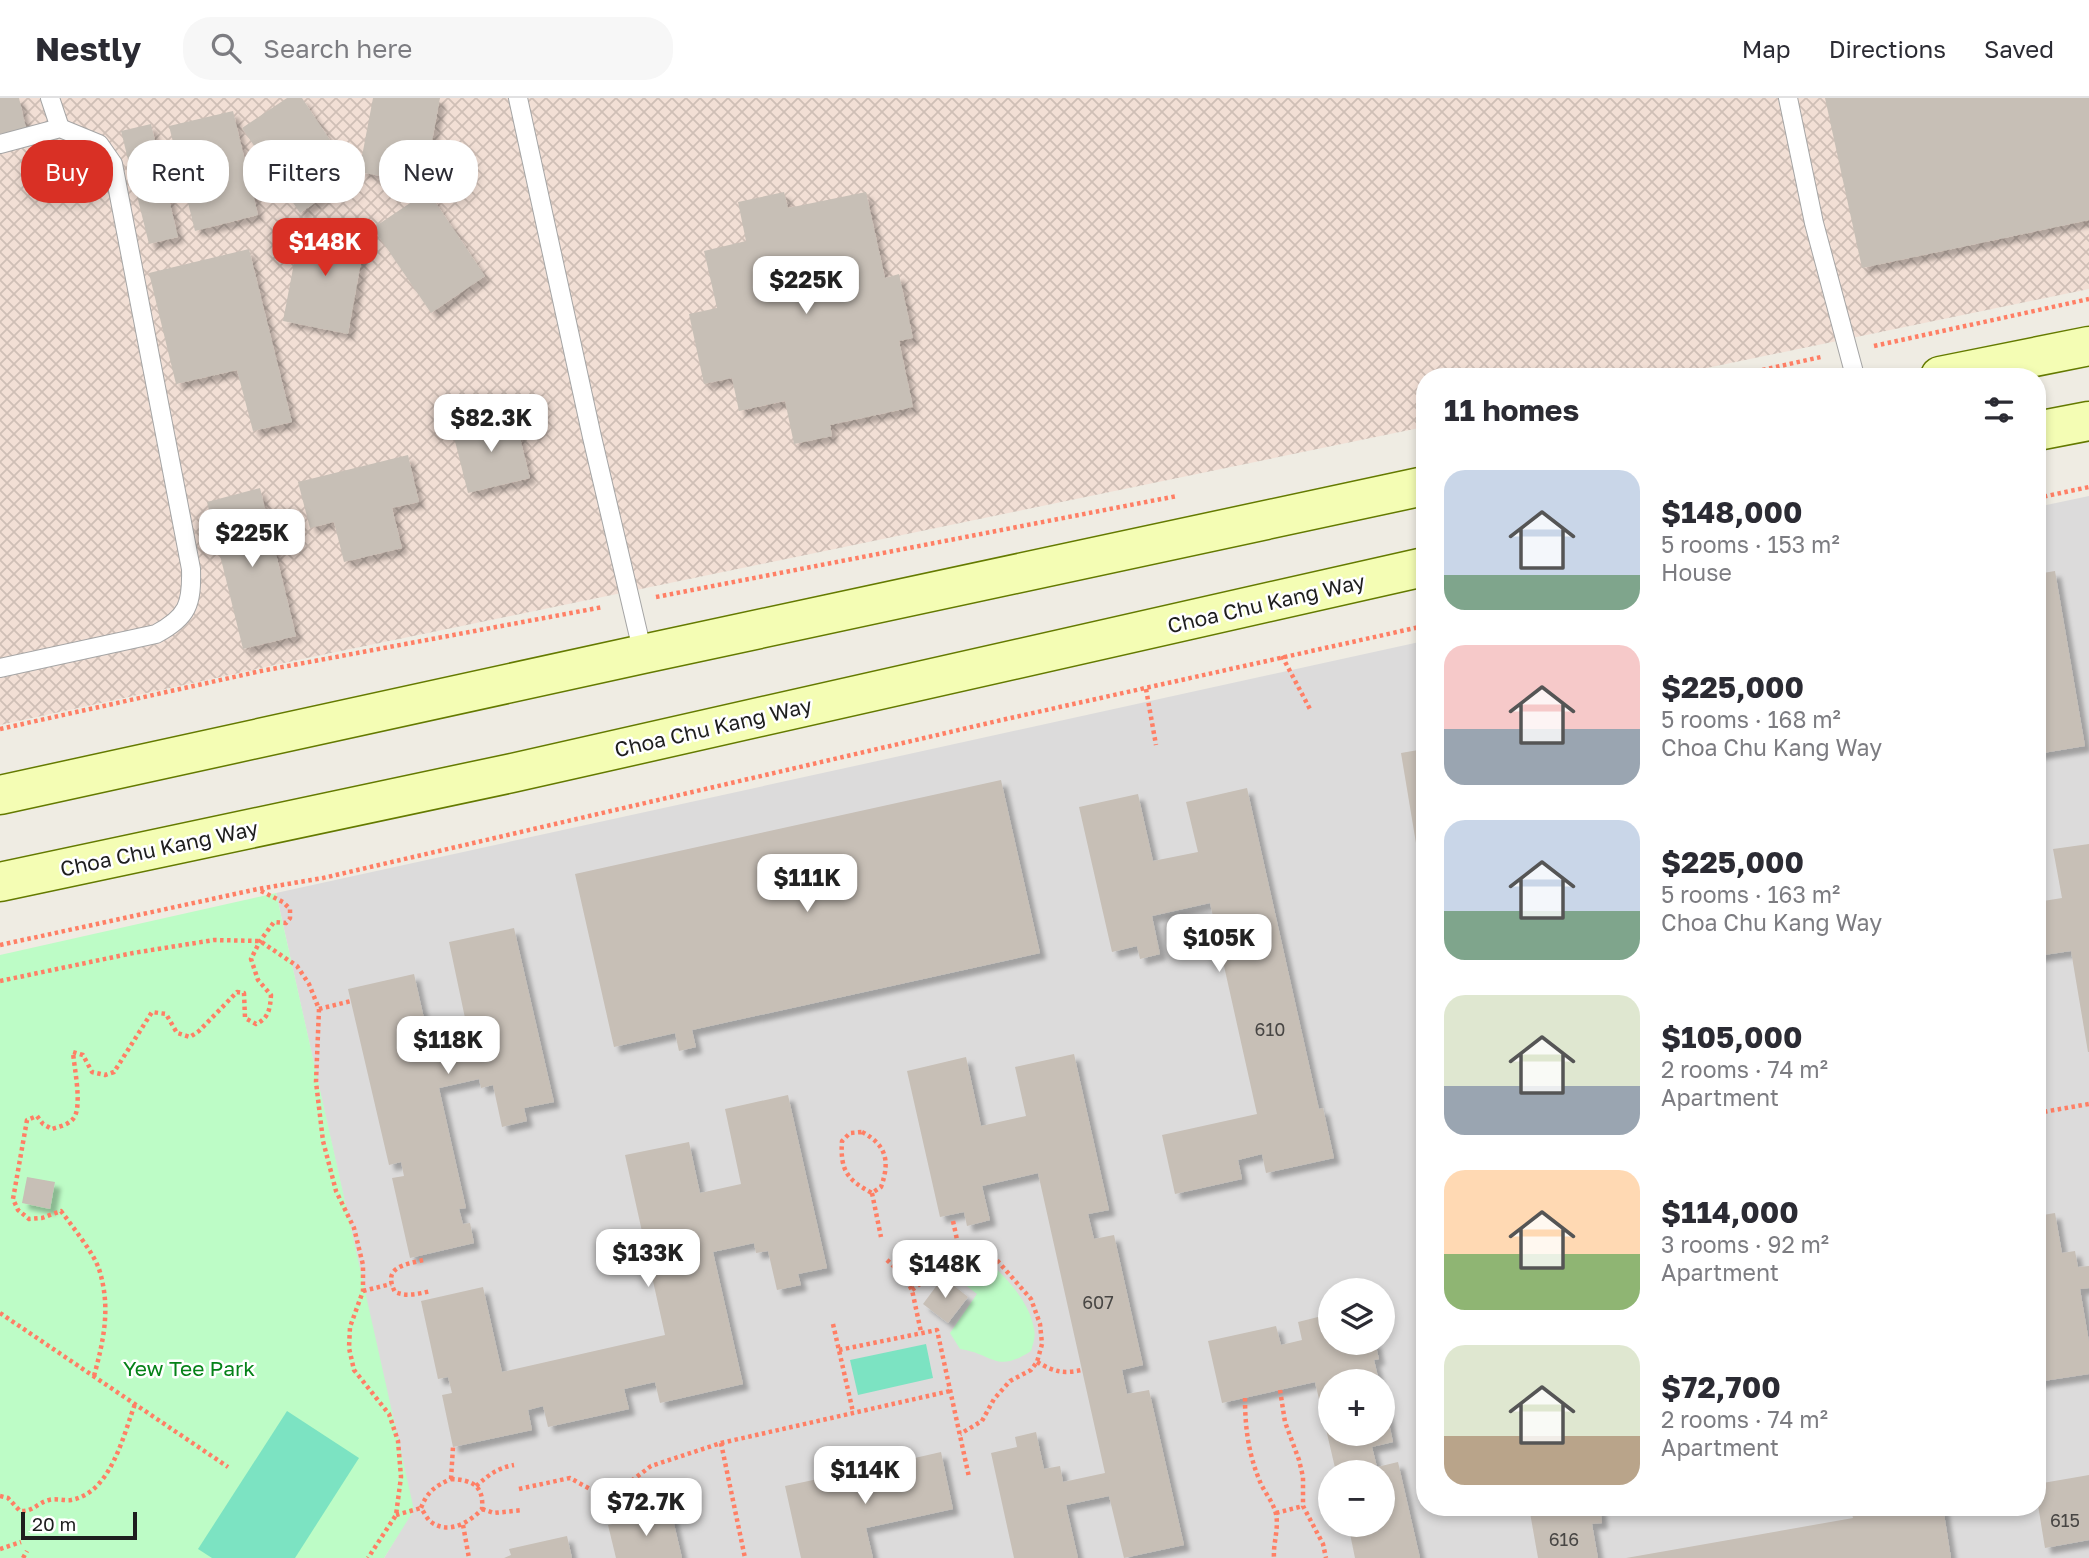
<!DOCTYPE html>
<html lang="en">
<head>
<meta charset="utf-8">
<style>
	:root { --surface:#fff; --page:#f7f7f7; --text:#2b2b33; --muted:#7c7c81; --line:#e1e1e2; --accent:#d93025 }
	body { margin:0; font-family:"Golos Text",sans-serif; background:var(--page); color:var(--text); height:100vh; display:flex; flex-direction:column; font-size:26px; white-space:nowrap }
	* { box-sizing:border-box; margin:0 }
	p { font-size:23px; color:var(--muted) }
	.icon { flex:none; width:38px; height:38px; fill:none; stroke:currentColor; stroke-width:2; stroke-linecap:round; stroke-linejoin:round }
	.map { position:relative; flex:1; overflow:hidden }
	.panel { position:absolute; left:1416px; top:270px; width:630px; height:1148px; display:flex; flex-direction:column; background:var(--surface); border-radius:28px; box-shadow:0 4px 10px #0003 }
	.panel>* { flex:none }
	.banner { position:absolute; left:21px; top:42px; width:665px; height:63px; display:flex; gap:14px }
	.tools { position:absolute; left:1318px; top:1180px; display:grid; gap:14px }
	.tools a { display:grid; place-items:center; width:77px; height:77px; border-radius:50%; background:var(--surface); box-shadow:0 4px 10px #0003; font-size:35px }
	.scale { position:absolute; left:21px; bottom:18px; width:116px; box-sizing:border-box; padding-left:7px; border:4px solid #1e1e1e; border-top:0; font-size:19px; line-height:24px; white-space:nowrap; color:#1e1e1e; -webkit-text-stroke:5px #fff; paint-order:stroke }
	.price { position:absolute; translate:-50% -60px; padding:0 16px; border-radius:14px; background:#fff; color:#222; font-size:23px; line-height:46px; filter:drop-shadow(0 2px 4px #0008) }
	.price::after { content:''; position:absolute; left:50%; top:42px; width:21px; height:16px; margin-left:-10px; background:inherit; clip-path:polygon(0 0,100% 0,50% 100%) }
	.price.active { background:var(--accent); color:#fff }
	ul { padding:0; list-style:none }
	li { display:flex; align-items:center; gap:21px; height:175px; padding:0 28px }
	li span { display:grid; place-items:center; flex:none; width:196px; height:140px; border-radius:21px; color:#555 }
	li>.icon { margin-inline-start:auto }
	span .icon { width:84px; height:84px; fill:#fffc; stroke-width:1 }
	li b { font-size:30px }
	h2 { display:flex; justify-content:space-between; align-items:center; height:84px; padding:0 28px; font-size:30px }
	.tag { padding:0 24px; border-radius:28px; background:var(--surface); box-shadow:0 4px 10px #0003; font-size:24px; line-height:63px }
	.tag.active { background:var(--accent); color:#fff }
	header { display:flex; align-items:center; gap:42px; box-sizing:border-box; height:98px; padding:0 35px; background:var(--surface); border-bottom:2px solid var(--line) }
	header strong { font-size:33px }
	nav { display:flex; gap:38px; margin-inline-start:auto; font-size:24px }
	.search { width:490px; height:63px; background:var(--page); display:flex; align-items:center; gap:18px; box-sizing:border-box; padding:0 24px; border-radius:28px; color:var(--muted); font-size:26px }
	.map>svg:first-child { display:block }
</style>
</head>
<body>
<header>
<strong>Nestly</strong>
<div class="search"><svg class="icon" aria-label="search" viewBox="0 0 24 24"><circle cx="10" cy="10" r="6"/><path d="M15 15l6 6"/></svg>Search here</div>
<nav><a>Map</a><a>Directions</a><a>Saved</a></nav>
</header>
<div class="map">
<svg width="2089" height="1460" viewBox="0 0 2089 1460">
	<defs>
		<pattern id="military-cross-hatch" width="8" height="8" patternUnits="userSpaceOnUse" patternTransform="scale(1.75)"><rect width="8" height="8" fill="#f2dfd5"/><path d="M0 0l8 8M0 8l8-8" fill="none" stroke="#cfbfb6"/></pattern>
		<filter id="shadow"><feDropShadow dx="6" dy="6" stdDeviation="2" flood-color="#0004"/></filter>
	</defs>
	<rect width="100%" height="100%" fill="#efece3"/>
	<path fill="#dcdbdb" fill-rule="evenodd" d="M 2089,398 L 2089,1460 L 384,1460 L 413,1412 L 276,795 L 1424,543 L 1424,1409 L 2037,1409 L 2037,409 ZM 1330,1192 L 1382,1192 L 1382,1244 L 1330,1244 ZM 1330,1283 L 1382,1283 L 1382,1335 L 1330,1335 ZM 1330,1374 L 1382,1374 L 1382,1426 L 1330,1426 Z"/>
	<polygon fill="url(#military-cross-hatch)" points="0,0 2089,0 2089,191 1668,278 1424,278 1424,329 307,560 0,627"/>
	<g fill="#bdfcc6">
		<polygon points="276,795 414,1412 384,1460 0,1460 0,857"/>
		<path d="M 978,1156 C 1001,1172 1030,1203 1034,1231 C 1036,1238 1033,1246 1031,1253 C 996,1276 994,1256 960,1251 L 950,1235 L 977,1196 L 946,1172 L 960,1159 Z"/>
	</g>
	<g fill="#7ce3c2">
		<polygon points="926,1246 933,1280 858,1297 850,1262"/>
		<polygon points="287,1313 359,1360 295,1460 212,1460 198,1451"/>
	</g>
	<g fill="#c7bfb6" filter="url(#shadow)">
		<polygon points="0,0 19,0 26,30 0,36"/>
		<polygon points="287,0 302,0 354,78 300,115 242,30"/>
		<polygon points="373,0 440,0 424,86 359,74"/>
		<polygon points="1825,0 2089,0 2089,122 1862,170"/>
		<polygon points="233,13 258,117 195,133 169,28"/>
		<polygon points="151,26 178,139 149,146 121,33"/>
		<polygon points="428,93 485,178 431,215 373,130"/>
		<polygon points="784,94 788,110 866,94 885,180 899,176 913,240 899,243 913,309 830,327 832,338 794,346 785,303 739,313 732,280 704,286 689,216 717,210 704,153 746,143 738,104"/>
		<polygon points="302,123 366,136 348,236 283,223"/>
		<polygon points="249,151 292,324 253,333 237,272 176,286 149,175"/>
		<polygon points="514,316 530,380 468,395 452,331"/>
		<polygon points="408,357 419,404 392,410 402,450 344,464 334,424 310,430 298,384"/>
		<polygon points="260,390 296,538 243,551 207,404"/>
		<polygon points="2055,473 2085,648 2037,656 2037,476"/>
		<polygon points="1424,651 1424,787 1423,787 1401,655"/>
		<polygon points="1001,682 1040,855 692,932 696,949 679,953 675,935 614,949 575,776"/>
		<polygon points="1247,690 1319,1011 1323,1010 1334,1060 1266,1075 1262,1056 1238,1062 1242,1081 1175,1096 1162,1037 1257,1016 1210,805 1152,818 1160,856 1140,861 1137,848 1112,854 1079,709 1138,696 1153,763 1198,754 1186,704"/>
		<polygon points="2089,746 2089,954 2088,954 2071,853 2037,858 2037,804 2062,800 2053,751"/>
		<polygon points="514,830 554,1004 524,1010 527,1023 502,1029 493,987 481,990 479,981 439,990 466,1110 459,1111 463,1126 470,1125 474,1145 410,1160 392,1080 404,1078 401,1064 389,1067 348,891 414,876 426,929 465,920 449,844"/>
		<polygon points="1074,956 1109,1112 1088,1116 1094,1141 1114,1137 1143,1267 1122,1272 1127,1296 1149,1292 1184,1447 1124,1460 1109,1398 1066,1407 1078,1460 1014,1460 991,1355 1017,1349 1015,1339 1036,1334 1044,1371 1060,1368 1063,1384 1105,1375 1038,1075 982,1088 990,1122 967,1128 964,1114 940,1119 907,973 966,959 981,1028 1026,1018 1015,969"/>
		<polygon points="788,997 827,1170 798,1176 801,1187 777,1192 768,1153 756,1155 754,1145 713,1154 743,1286 660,1305 655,1284 624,1291 629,1311 548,1329 543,1308 528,1312 532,1332 453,1349 442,1297 452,1295 448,1279 438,1281 421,1203 483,1189 502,1274 665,1237 625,1057 689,1044 700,1095 741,1086 725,1011"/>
		<polygon points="27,1079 55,1084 50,1111 22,1105"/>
		<polygon points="2055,1115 2062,1155 2075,1153 2078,1169 2089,1168 2089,1190 2080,1191 2089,1244 2089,1276 2037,1284 2037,1118"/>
		<polygon points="943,1179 968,1199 948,1225 923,1206"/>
		<polygon points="1330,1216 1330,1244 1375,1244 1379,1261 1374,1262 1379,1283 1330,1283 1330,1335 1382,1335 1384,1302 1393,1344 1372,1349 1377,1369 1398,1364 1420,1460 1355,1460 1348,1426 1382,1426 1382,1374 1336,1374 1315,1284 1222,1305 1208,1243 1276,1228 1281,1247 1302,1242 1298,1224"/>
		<polygon points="941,1354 953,1411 866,1430 873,1460 801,1460 785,1388 851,1374 855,1392 880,1387 875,1369"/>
		<polygon points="2089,1377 2089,1442 2045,1450 2037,1401 2037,1386"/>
		<polygon points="1529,1409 1600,1409 1602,1425 1592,1426 1598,1460 1538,1460"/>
		<polygon points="1896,1409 1943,1409 1951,1460 1626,1460 1853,1420 1852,1416"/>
		<polygon points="671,1413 682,1460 616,1460 608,1427"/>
		<polygon points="567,1438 572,1460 504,1460 511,1457 509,1451"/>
	</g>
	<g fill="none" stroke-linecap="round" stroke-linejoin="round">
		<defs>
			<g id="service">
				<polyline points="50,0 60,30"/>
				<polyline points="518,0 592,339 643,556"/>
				<polyline points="1788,0 1814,125 1855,278"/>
				<path d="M 0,46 L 60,30 L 99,46 L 113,66 L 191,471 C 192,506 188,519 156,536 L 0,570"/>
			</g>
			<g id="secondary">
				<polyline points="1940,278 2089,248"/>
				<polyline points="2037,333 2089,323"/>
				<polyline points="0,697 643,556 1424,388"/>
				<polyline points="0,784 512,675 1424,469"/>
			</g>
		</defs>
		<use href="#service" stroke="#a5a5a5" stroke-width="20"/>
		<use href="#secondary" stroke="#647a00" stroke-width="41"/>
		<g stroke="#ff7f65" stroke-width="4.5" stroke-dasharray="3.5 3.5" stroke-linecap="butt">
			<polyline points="1874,248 2089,201"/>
			<polyline points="1735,278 1821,259"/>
			<polyline points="2037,400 2089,389"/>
			<polyline points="656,499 1177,398"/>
			<polyline points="1282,558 1311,613"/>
			<polyline points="1146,591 1156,647"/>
			<polyline points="0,631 261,573 603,509"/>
			<polyline points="0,847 258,791 323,780 1006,621 1424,528"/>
			<polyline points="0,883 133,855 214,842 260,843 297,868 309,886 319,911 316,984 323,1043 336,1093 354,1130 363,1167 363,1193 350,1229 349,1250 354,1272 389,1316 398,1343 401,1379 396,1417 368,1460"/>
			<polyline points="319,911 351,903"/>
			<polyline points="2037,1015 2089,1006"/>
			<path d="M 862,1034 C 887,1047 890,1064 881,1089 L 872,1095 C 847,1082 840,1072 842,1043 L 850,1035 Z"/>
			<polyline points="872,1095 881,1139"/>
			<polyline points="953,1123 959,1151"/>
			<path d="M 423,1162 C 404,1167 382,1169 395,1194 C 407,1199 418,1196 431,1193"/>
			<polyline points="887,1162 904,1178 912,1192 921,1234"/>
			<polyline points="912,1192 932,1177 947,1159 959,1151 979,1150 995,1160 1031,1201 1040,1226 1042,1246 1037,1264 1031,1272 1010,1283 994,1301 982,1323 960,1336"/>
			<polyline points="363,1193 391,1186"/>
			<polyline points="0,1215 228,1369"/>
			<polyline points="833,1226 853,1314"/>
			<polyline points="839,1252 937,1232 969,1379"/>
			<path d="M 1037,1264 C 1055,1274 1062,1276 1082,1272"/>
			<path d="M 94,1278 C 104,1241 111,1209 99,1171 C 93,1154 72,1128 61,1113 L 42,1120 L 29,1121 L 18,1112 L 13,1101 L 27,1022 L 37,1018 L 43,1026 L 52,1031 C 58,1029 68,1027 73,1021 C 83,1010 74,969 73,954 L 83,957 L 92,974 L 105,977 L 114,974 L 152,914 L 166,916 L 177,935 L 190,939 L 199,933 L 237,894 L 244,895 L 245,920 L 256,926 C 269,920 270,911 271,897 L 258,882 L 251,861 L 260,843 L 274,824 L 286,825 L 290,820 L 290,811 L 283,804 L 259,792"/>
			<polyline points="1280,1292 1285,1324 1299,1362 1303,1379 1303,1408 1323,1446 1326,1460"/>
			<path d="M 1245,1300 C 1245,1328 1248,1354 1259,1381 C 1263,1393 1273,1403 1276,1416 C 1279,1431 1273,1445 1274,1460"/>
			<polyline points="721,1345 745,1460"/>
			<path d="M 451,1381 C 473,1382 484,1388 482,1411 C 470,1424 449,1437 431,1424 C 427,1421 424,1414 421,1410 C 427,1394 435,1388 451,1381 Z"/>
			<polyline points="451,1381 453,1349"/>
			<path d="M 476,1388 C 489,1377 497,1370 514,1367"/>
			<polyline points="519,1391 570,1380 590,1391 622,1390 651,1368 721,1345 950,1293"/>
			<path d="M 0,1398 L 8,1400 L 20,1413 C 33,1414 37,1405 49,1402 C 56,1400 64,1403 71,1402 C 111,1395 123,1338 135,1306"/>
			<polyline points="1869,1409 1869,1413"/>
			<polyline points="482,1411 494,1415 523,1412"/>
			<polyline points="1276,1415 1303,1408"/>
			<polyline points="396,1417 421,1410"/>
			<polyline points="463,1427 469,1460"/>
			<polyline points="0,1451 21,1444"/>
			<polyline points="23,1460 27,1453"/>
		</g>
		<use href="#service" stroke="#fff" stroke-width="18"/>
		<use href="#secondary" stroke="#f4fdb4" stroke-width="38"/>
	</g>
	<g text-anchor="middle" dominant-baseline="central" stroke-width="5" stroke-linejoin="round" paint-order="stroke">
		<g font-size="18" fill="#484644">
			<text x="1270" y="931">610</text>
			<text x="1098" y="1204">607</text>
			<text x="2065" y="1422">615</text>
			<text x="1564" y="1441">616</text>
		</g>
		<g font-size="21" fill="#1e1e1e" stroke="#fff">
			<text transform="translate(1266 505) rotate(-13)">Choa Chu Kang Way</text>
			<text transform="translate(713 629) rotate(-13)">Choa Chu Kang Way</text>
			<text transform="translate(159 750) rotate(-12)">Choa Chu Kang Way</text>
		</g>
		<g font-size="21" fill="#058218" stroke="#fff">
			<text x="189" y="1270">Yew Tee Park</text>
		</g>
	</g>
</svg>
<div class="tools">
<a><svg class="icon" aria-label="layers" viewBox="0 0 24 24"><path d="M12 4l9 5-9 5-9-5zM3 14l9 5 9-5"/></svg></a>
<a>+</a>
<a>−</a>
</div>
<div class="scale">20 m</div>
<b class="price active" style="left:325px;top:180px">$148K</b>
<b class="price" style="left:806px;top:218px">$225K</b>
<b class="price" style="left:491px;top:356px">$82.3K</b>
<b class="price" style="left:252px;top:471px">$225K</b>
<b class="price" style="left:807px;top:816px">$111K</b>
<b class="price" style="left:1219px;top:876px">$105K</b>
<b class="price" style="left:448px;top:978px">$118K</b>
<b class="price" style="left:648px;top:1191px">$133K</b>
<b class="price" style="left:945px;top:1202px">$148K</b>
<b class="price" style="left:865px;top:1408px">$114K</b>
<b class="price" style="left:646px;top:1440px">$72.7K</b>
<div class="banner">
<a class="tag active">Buy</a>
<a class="tag">Rent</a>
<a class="tag">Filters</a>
<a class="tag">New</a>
</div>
<section class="panel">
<h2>11 homes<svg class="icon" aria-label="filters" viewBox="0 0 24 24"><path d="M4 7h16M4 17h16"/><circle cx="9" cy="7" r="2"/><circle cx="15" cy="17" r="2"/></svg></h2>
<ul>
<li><span style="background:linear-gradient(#c9d6e8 75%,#7fa58c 0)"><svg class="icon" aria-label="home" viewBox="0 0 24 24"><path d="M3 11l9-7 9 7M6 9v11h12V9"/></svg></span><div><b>$148,000</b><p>5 rooms · 153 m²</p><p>House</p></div></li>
<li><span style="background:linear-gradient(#f6c9c9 60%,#9aa5b1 0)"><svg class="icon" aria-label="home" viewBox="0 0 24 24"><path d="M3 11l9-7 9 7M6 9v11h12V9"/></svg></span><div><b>$225,000</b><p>5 rooms · 168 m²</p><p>Choa Chu Kang Way</p></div></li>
<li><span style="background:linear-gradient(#c9d6e8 65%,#7fa58c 0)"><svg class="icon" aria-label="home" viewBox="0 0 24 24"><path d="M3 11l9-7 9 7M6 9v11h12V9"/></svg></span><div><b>$225,000</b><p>5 rooms · 163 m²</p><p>Choa Chu Kang Way</p></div></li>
<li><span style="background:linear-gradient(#dfe7d0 65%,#9aa5b1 0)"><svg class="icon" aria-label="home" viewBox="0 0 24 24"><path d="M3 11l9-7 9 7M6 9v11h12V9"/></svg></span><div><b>$105,000</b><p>2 rooms · 74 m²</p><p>Apartment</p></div></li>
<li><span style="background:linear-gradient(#ffd9b3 60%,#8fb573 0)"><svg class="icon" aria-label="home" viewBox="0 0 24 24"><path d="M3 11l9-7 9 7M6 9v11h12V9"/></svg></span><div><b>$114,000</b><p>3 rooms · 92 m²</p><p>Apartment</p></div></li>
<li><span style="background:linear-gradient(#dfe7d0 65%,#b9a48a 0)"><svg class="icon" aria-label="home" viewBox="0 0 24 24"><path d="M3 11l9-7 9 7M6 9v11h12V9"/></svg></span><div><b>$72,700</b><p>2 rooms · 74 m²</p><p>Apartment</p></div></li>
</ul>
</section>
</div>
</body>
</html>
